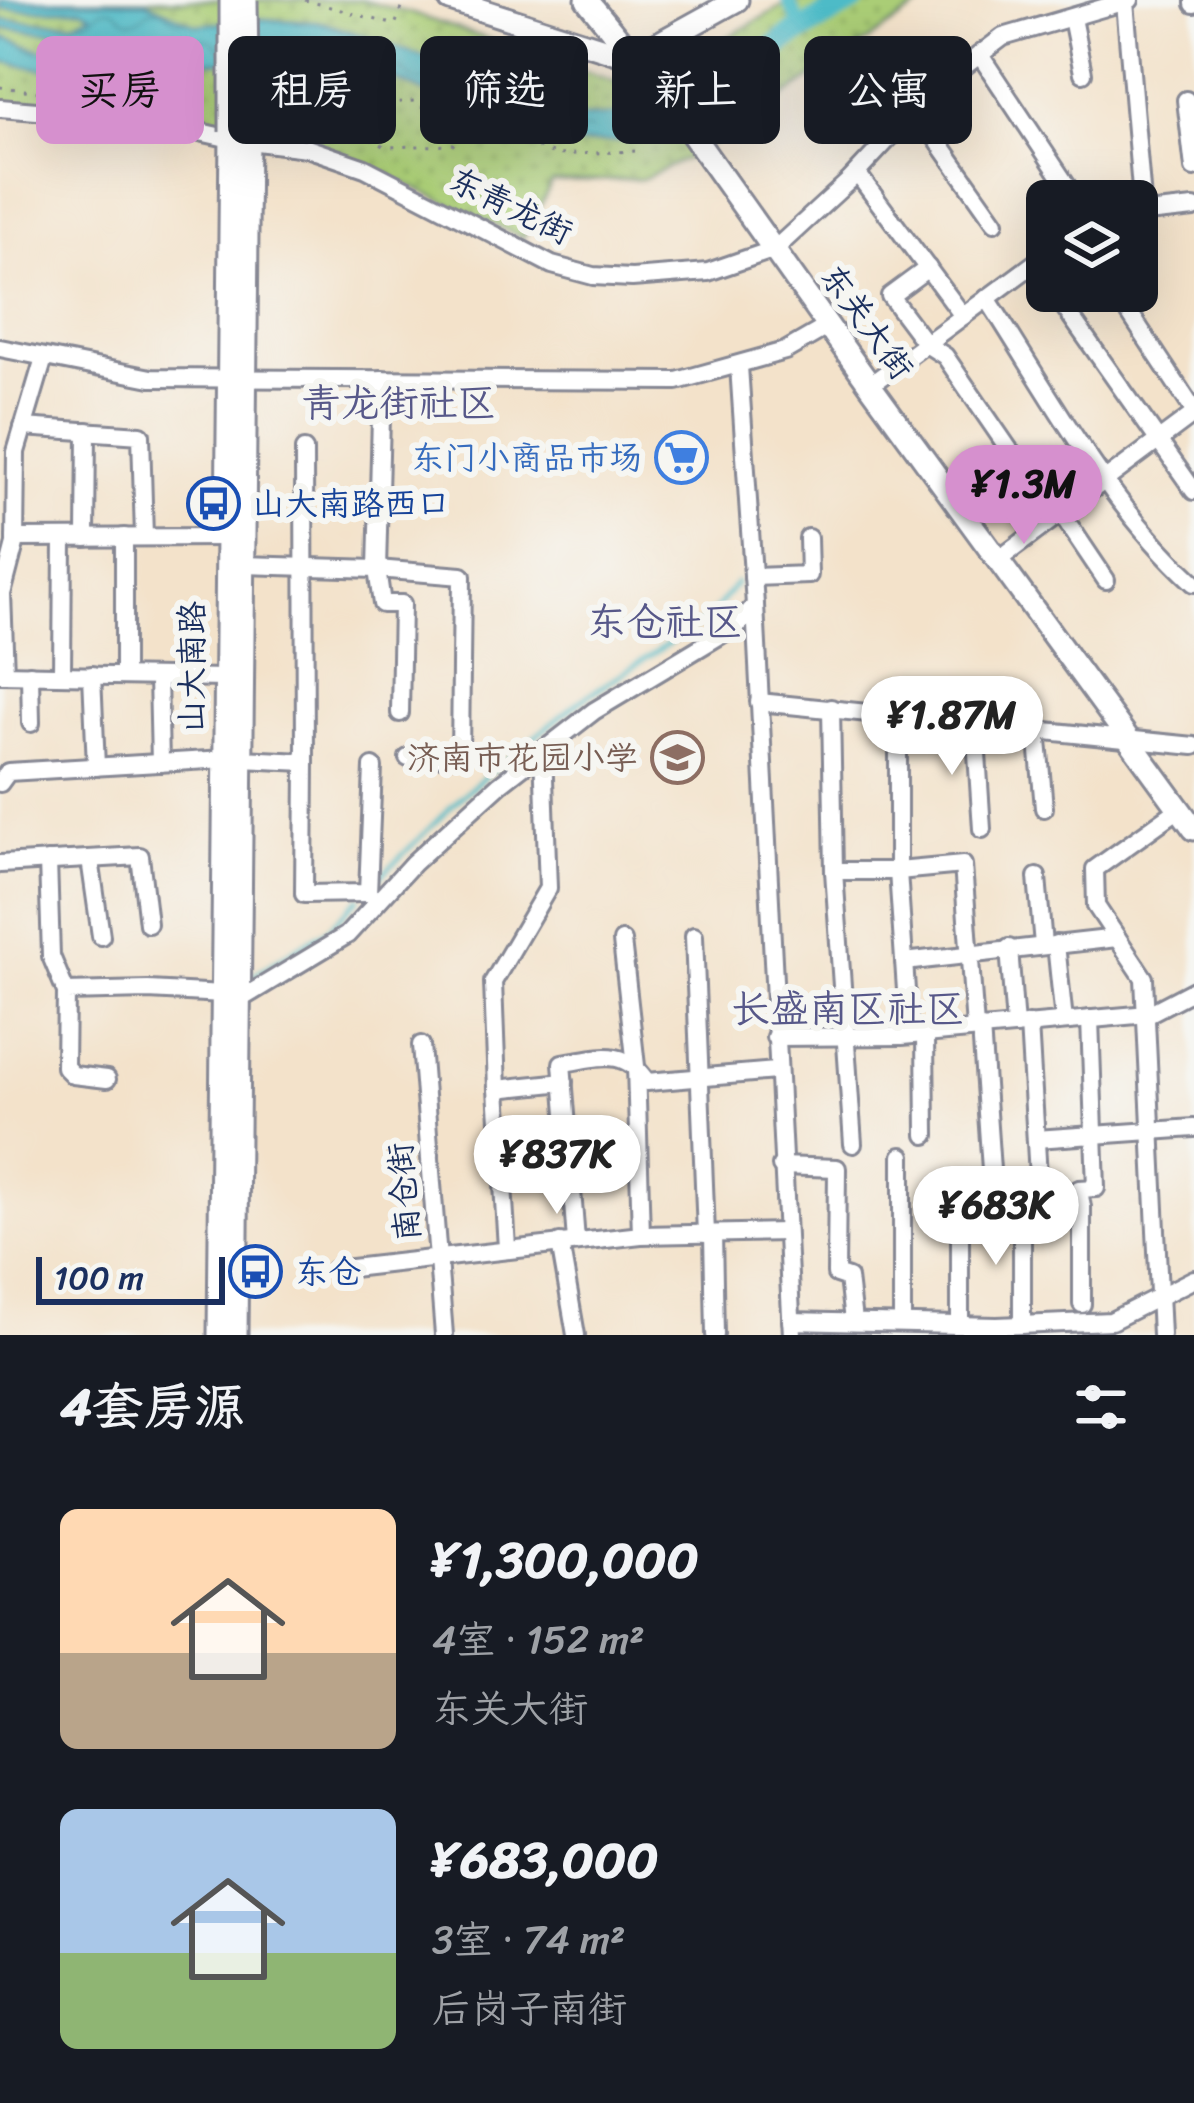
<!DOCTYPE html>
<html lang="zh">
<head>
<meta charset="utf-8">
<style>
	:root { --surface:#171b24; --page:#242831; --text:#f1f3f6; --muted:#9ea1a6; --accent:#d690ce }
	body { margin:0; font-family:Sriracha,"LXGW WenKai TC",sans-serif; background:var(--page); color:var(--text); height:100vh; display:flex; flex-direction:column; font-size:45px; white-space:nowrap }
	* { box-sizing:border-box; margin:0 }
	p { font-size:39px; color:var(--muted) }
	.icon { flex:none; width:66px; height:66px; fill:none; stroke:currentColor; stroke-width:2; stroke-linecap:round; stroke-linejoin:round }
	.map { position:relative; height:1335px; overflow:hidden }
	.sheet { display:flex; flex-direction:column; background:var(--surface); flex:1 }
	.sheet>* { flex:none }
	.top-card { position:absolute; left:36px; top:36px; width:1122px; height:108px; display:flex; gap:24px }
	.tools { position:absolute; left:1026px; top:180px; display:grid; gap:24px }
	.tools a { display:grid; place-items:center; width:132px; height:132px; border-radius:18px; background:var(--surface); box-shadow:0 12px 48px #0002; font-size:60px }
	.scale { position:absolute; left:36px; bottom:30px; width:189px; box-sizing:border-box; padding-left:12px; border:6px solid #1b2f5e; border-top:0; font-size:33px; line-height:42px; white-space:nowrap; color:#1b2f5e; -webkit-text-stroke:9px #f6f6f2; paint-order:stroke }
	.price { position:absolute; translate:-50% -102px; padding:0 27px; border-radius:42px; background:#fff; color:#222; font-size:39px; line-height:78px; filter:drop-shadow(0 3px 6px #0008) }
	.price::after { content:''; position:absolute; left:50%; top:72px; width:36px; height:27px; margin-left:-18px; background:inherit; clip-path:polygon(0 0,100% 0,50% 100%) }
	.price.selected { background:var(--accent); color:#111 }
	ul { padding:0; list-style:none }
	li { display:flex; align-items:center; gap:36px; height:300px; padding:0 60px }
	li span { display:grid; place-items:center; flex:none; width:336px; height:240px; border-radius:18px; color:#555 }
	li>.icon { margin-inline-start:auto }
	span .icon { width:144px; height:144px; fill:#fffc; stroke-width:1 }
	li b { font-size:51px }
	h2 { display:flex; justify-content:space-between; align-items:center; height:144px; padding:0 60px; font-size:51px }
	.chip { padding:0 42px; border-radius:18px; background:var(--surface); box-shadow:0 12px 48px #0002; font-size:42px; line-height:108px }
	.chip.selected { background:var(--accent); color:#111 }
	.map>svg:first-child { display:block }
</style>
</head>
<body>
<div class="map">
<svg width="1194" height="1335" viewBox="0 0 1194 1335">
	<defs>
		<pattern id="park-dots" width="8" height="8" patternUnits="userSpaceOnUse" patternTransform="scale(3)"><rect width="8" height="8" fill="#aacd76"/><path d="M2 2h.1M6 6h.1" fill="none" stroke="#92b068" stroke-width="1.8" stroke-linecap="round"/></pattern>
		<pattern id="water-waves" width="16" height="10" patternUnits="userSpaceOnUse" patternTransform="scale(3)"><rect width="16" height="10" fill="#4ebbc7"/><path d="M0 5q4-4 8 0t8 0" fill="none" stroke="#4098a5"/></pattern>
	</defs>
	<rect width="100%" height="100%" fill="#f6f6f2"/>
	<filter id="ink" filterUnits="userSpaceOnUse"><feTurbulence type="fractalNoise" baseFrequency=".00833" numOctaves="2"/><feDisplacementMap in="SourceGraphic" scale="24" xChannelSelector="R" yChannelSelector="G"/><feConvolveMatrix kernelMatrix="1 2 1 2 8 2 1 2 1" color-interpolation-filters="sRGB"/></filter>
	<filter id="wash" filterUnits="userSpaceOnUse"><feTurbulence type="fractalNoise" baseFrequency=".004" numOctaves="4" result="noise"/><feDisplacementMap in="SourceGraphic" scale="48" xChannelSelector="R" yChannelSelector="G"/><feGaussianBlur stdDeviation="2.7" result="paint"/><feColorMatrix in="noise" values="0 0 0 0 0 0 0 0 0 0 0 0 0 0 0 0 0 1.4 0 .05"/><feComposite in="paint" operator="in"/></filter>
	<g filter="url(#wash)">
		<rect width="100%" height="100%" fill="#f3e2ca"/>
		<polygon fill="url(#park-dots)" stroke="#627e6a" stroke-width="3" points="0,0 360,0 410,13 629,86 676,67 793,0 930,0 699,153 642,179 552,182 524,238 310,140 81,112 0,108"/>
		<path fill="url(#water-waves)" stroke="#347592" stroke-width="3" d="M 0,0 L 146,2 L 197,25 L 263,19 L 324,23 L 440,62 L 490,96 L 564,118 L 630,115 L 645,139 L 552,146 L 345,59 L 288,54 L 270,66 L 128,56 L 79,76 L 0,61 L 0,36 C 34,47 78,70 105,35 L 0,28 L 0,20 L 74,23 L 91,14 L 82,9 L 0,9 Z"/>
		<g fill="none" stroke-linecap="round" stroke-linejoin="round">
			<g stroke="#4ebbc7" stroke-width="4.5">
				<polyline points="376,881 467,791 581,700 710,617 736,583"/>
				<polyline points="253,975 327,930 359,898"/>
			</g>
			<polyline stroke="#4ebbc7" stroke-width="14" points="788,0 802,30"/>
			<polyline stroke="#4ebbc7" stroke-width="24" points="606,129 689,117 784,40 855,0"/>
		</g>
	</g>
	<g filter="url(#ink)">
		<g fill="none" stroke-linecap="round" stroke-linejoin="round">
			<defs>
				<g id="minor">
					<polyline points="1194,0 1194,4"/>
					<polyline points="1125,2 1143,213"/>
					<polyline points="1072,18 1083,73"/>
					<polyline points="980,55 1077,201"/>
					<polyline points="1186,100 1194,168"/>
					<polyline points="0,108 147,120 231,139 307,148 365,168 552,265 593,276 632,278 708,272 775,249 850,180 937,87 1003,37 1130,0"/>
					<polyline points="916,110 995,222"/>
					<polyline points="857,173 963,316"/>
					<polyline points="1137,214 1194,208"/>
					<polyline points="928,268 890,296 926,344 945,356 1017,461 1031,460 1065,510"/>
					<polyline points="1053,291 1194,491"/>
					<polyline points="1115,291 1194,411"/>
					<path d="M 987,298 C 1050,395 1108,505 1194,583"/>
					<polyline points="0,348 151,378 677,381 785,351 830,325"/>
					<polyline points="870,385 1047,254"/>
					<polyline points="23,427 141,435 144,537"/>
					<polyline points="1061,513 1106,580"/>
					<polyline points="15,538 226,537"/>
					<polyline points="86,538 87,431"/>
					<polyline points="998,560 1194,414"/>
					<polyline points="243,565 377,569 382,379"/>
					<polyline points="753,577 809,575 808,538"/>
					<polyline points="755,605 792,1335"/>
					<polyline points="0,674 225,678"/>
					<polyline points="5,674 2,594 15,544 16,452 44,358"/>
					<polyline points="30,674 31,723"/>
					<polyline points="62,675 63,538"/>
					<polyline points="92,675 96,767"/>
					<polyline points="124,676 124,537"/>
					<polyline points="158,677 160,763"/>
					<polyline points="759,702 1194,746"/>
					<polyline points="831,708 834,871 853,1144"/>
					<polyline points="400,713 402,604 382,604 377,569 462,576 460,756 408,758"/>
					<polyline points="898,716 898,871 909,1035"/>
					<polyline points="975,723 982,829"/>
					<polyline points="1037,729 1044,808"/>
					<polyline points="241,759 305,762 304,450"/>
					<polyline points="305,762 304,894 368,893 373,767"/>
					<polyline points="0,783 8,772 225,759"/>
					<polyline points="90,859 101,936"/>
					<polyline points="48,861 51,956 66,992"/>
					<polyline points="0,864 140,856 148,924"/>
					<polyline points="834,871 898,871 963,865 975,1028"/>
					<polyline points="1037,877 1043,945"/>
					<polyline points="694,936 706,1234"/>
					<polyline points="622,941 636,1066 641,1235"/>
					<polyline points="1056,944 1064,1021"/>
					<polyline points="1009,948 1015,1026"/>
					<polyline points="904,962 1117,938"/>
					<polyline points="239,1000 347,935 413,863 500,784 594,711 739,624 755,605 739,366"/>
					<polyline points="1029,1024 1040,1210"/>
					<polyline points="981,1028 994,1212 1082,1208 1082,1304"/>
					<polyline points="925,1034 926,1135"/>
					<polyline points="775,1037 902,1036 1148,1014 1194,990"/>
					<polyline points="421,1045 444,1335"/>
					<polyline points="107,1079 73,1075 65,1067 66,992 148,990 224,994"/>
					<polyline points="497,1089 493,982 548,888 543,751"/>
					<polyline points="1036,1139 1194,1128"/>
					<polyline points="902,1156 902,1322"/>
					<polyline points="781,1166 837,1168 836,1274 848,1278 853,1321"/>
					<polyline points="1082,1208 1079,1189 1096,1188 1090,1019"/>
					<polyline points="1022,1211 1022,1325"/>
					<polyline points="713,1234 715,1335"/>
					<path d="M 576,1241 L 562,1063 C 599,1058 624,1046 647,1082 L 776,1071"/>
					<polyline points="560,1243 576,1335"/>
					<polyline points="507,1248 497,1089 564,1082"/>
					<polyline points="334,1270 641,1235 786,1232"/>
					<polyline points="791,1321 997,1326 1111,1321 1194,1279"/>
					<polyline points="960,1325 960,1215"/>
					<polyline points="1161,1335 1144,978 1096,906 1095,869 1179,809"/>
				</g>
				<g id="major">
					<polyline points="450,0 632,58 737,0"/>
					<polyline points="587,0 662,92 870,385 1194,829"/>
					<polyline points="219,1335 231,132"/>
					<polyline points="236,1335 248,134"/>
				</g>
			</defs>
			<use href="#minor" stroke="#878894" stroke-width="22"/>
			<use href="#major" stroke="#878894" stroke-width="27"/>
			<g stroke="#878894" stroke-width="3" stroke-dasharray="3 9" stroke-linecap="butt">
				<polyline points="305,0 395,25 403,6"/>
				<polyline points="0,87 49,93 104,92 138,84 199,95 212,93"/>
				<polyline points="263,87 297,71 333,77 359,105 358,133"/>
				<polyline points="264,94 276,111 315,127 358,133 386,147 453,145 459,127 414,101 363,105"/>
				<polyline points="490,96 512,45"/>
				<polyline points="460,126 469,121 557,155 635,151"/>
			</g>
			<use href="#minor" stroke="#fff" stroke-width="16"/>
			<use href="#major" stroke="#fff" stroke-width="21"/>
			<defs>
				<g id="major-bridge">
					<polyline points="246,0 248,134"/>
					<polyline points="231,132 231,0"/>
				</g>
			</defs>
			<use href="#major-bridge" stroke="#878894" stroke-width="27" stroke-linecap="butt"/>
			<use href="#major-bridge" stroke="#fff" stroke-width="21"/>
		</g>
	</g>
	<defs>
		<symbol id="supermarket-ring" viewBox="-11 -11 22 22"><circle r="9.5" fill="#f6f6f2" stroke="#3f7fe0" stroke-width="1.5"/><path d="M-6-5.5h2.5l.6 2H6L4.5 2H-2.5L-4.4-4H-6ZM-1.5 3.2a1.3 1.3 0 1 0 .1 0ZM3 3.2a1.3 1.3 0 1 0 .1 0Z" fill="#3f7fe0"/></symbol>
		<symbol id="bus-ring" viewBox="-11 -11 22 22"><circle r="9.5" fill="#f6f6f2" stroke="#1a4fb4" stroke-width="1.5"/><path d="M-5-6H5V4H4V6H2V4H-2V6H-4V4H-5ZM-3.5-4V0h7V-4ZM-3.5 1.2v1.5H-2V1.2ZM2 1.2v1.5H3.5V1.2Z" fill="#1a4fb4"/></symbol>
		<symbol id="school-ring" viewBox="-11 -11 22 22"><circle r="9.5" fill="#f6f6f2" stroke="#8d6e63" stroke-width="1.5"/><path d="M0-5L7-2L0 1L-7-2ZM-4 1L0 2.5L4 1V4Q0 6-4 4Z" fill="#8d6e63"/></symbol>
	</defs>
	<g fill-rule="evenodd">
		<use href="#supermarket-ring" x="652" y="428" width="59" height="59"/>
		<use href="#bus-ring" x="184" y="474" width="59" height="59"/>
		<use href="#school-ring" x="648" y="728" width="59" height="59"/>
		<use href="#bus-ring" x="226" y="1242" width="59" height="59"/>
	</g>
	<g text-anchor="middle" dominant-baseline="central" stroke-width="12" stroke-linejoin="round" paint-order="stroke">
		<g font-size="33" fill="#1b2f5e" stroke="#f6f6f2">
			<text transform="translate(511 206) rotate(26)">东青龙街</text>
			<text transform="translate(867 322) rotate(54)">东关大街</text>
			<text transform="translate(192 667) rotate(-90)">山大南路</text>
			<text transform="translate(404 1192) rotate(-95)">南仓街</text>
		</g>
		<g font-size="33" fill="#366cbe" stroke="#f6f6f2" text-anchor="end">
			<text x="642" y="458">东门小商品市场</text>
		</g>
		<g font-size="33" fill="#164399" stroke="#f6f6f2" text-anchor="start">
			<text x="252" y="504">山大南路西口</text>
			<text x="295" y="1272">东仓</text>
		</g>
		<g font-size="33" fill="#785e54" stroke="#f6f6f2" text-anchor="end">
			<text x="638" y="758">济南市花园小学</text>
		</g>
		<g font-size="39" fill="#575889" stroke="#f6f6f2">
			<text x="399" y="402">青龙街社区</text>
			<text x="665" y="621">东仓社区</text>
			<text x="848" y="1008">长盛南区社区</text>
		</g>
	</g>
</svg>
<div class="tools">
<a><svg class="icon" aria-label="layers" viewBox="0 0 24 24"><path d="M12 4l9 5-9 5-9-5zM3 14l9 5 9-5"/></svg></a>
</div>
<div class="scale">100 m</div>
<b class="price selected" style="left:1024px;top:547px">¥1.3M</b>
<b class="price" style="left:952px;top:778px">¥1.87M</b>
<b class="price" style="left:557px;top:1217px">¥837K</b>
<b class="price" style="left:996px;top:1268px">¥683K</b>
<div class="top-card">
<a class="chip selected">买房</a>
<a class="chip">租房</a>
<a class="chip">筛选</a>
<a class="chip">新上</a>
<a class="chip">公寓</a>
</div>
</div>
<section class="sheet">
<h2>4套房源<svg class="icon" aria-label="filters" viewBox="0 0 24 24"><path d="M4 7h16M4 17h16"/><circle cx="9" cy="7" r="2"/><circle cx="15" cy="17" r="2"/></svg></h2>
<ul>
<li><span style="background:linear-gradient(#ffd9b3 60%,#b9a48a 0)"><svg class="icon" aria-label="home" viewBox="0 0 24 24"><path d="M3 11l9-7 9 7M6 9v11h12V9"/></svg></span><div><b>¥1,300,000</b><p>4室 · 152 m²</p><p>东关大街</p></div></li>
<li><span style="background:linear-gradient(#a9c7e8 60%,#8fb573 0)"><svg class="icon" aria-label="home" viewBox="0 0 24 24"><path d="M3 11l9-7 9 7M6 9v11h12V9"/></svg></span><div><b>¥683,000</b><p>3室 · 74 m²</p><p>后岗子南街</p></div></li>
</ul>
</section>
</body>
</html>
